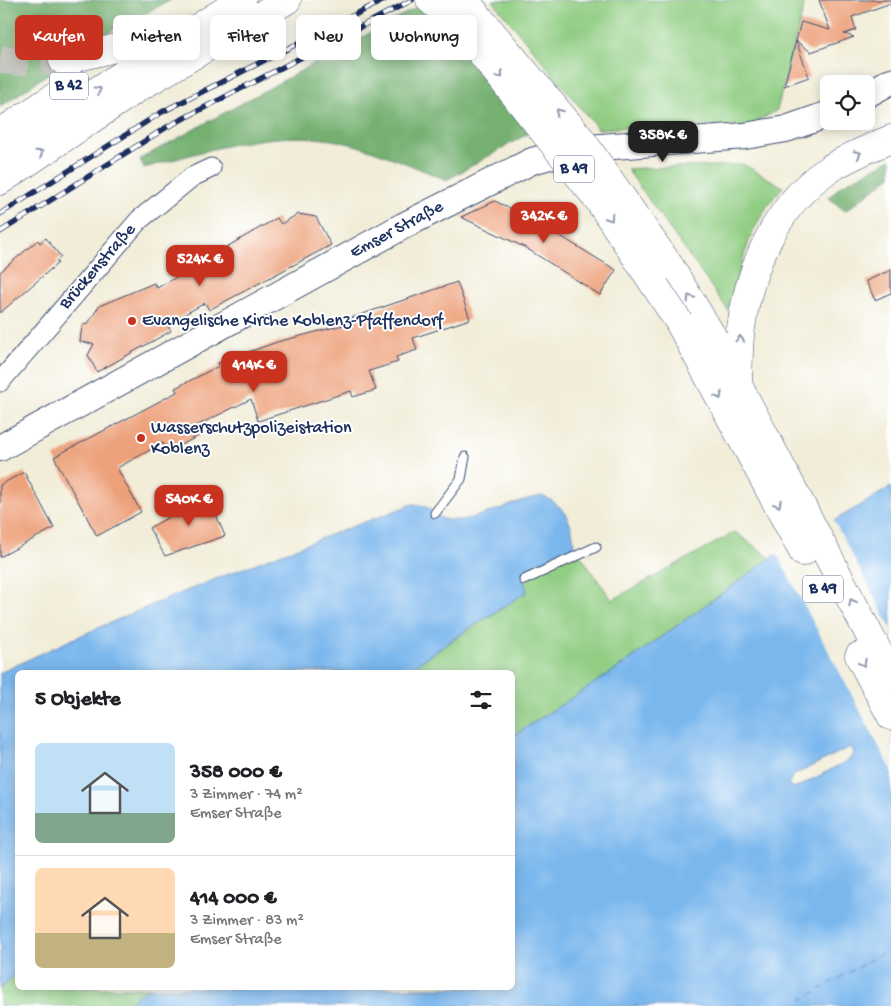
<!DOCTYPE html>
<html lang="de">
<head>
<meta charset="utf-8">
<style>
	:root { --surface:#fff; --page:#f2f2f2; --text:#202124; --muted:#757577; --line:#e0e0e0; --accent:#c8321e }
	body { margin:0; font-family:"Gochi Hand",sans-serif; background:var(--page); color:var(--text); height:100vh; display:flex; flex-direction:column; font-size:19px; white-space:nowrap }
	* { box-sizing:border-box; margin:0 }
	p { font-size:16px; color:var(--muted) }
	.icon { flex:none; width:28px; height:28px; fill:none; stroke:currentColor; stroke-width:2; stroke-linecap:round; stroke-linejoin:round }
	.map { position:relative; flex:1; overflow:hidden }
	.drawer { position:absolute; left:15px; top:670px; width:500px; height:320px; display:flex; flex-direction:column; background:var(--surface); border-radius:8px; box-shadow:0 2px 12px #0003 }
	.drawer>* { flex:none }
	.hud { position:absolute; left:15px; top:15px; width:500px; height:45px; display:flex; gap:10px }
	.buttons { position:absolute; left:820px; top:75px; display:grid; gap:10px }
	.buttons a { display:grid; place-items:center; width:55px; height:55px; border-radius:8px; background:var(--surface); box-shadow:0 2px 12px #0003; font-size:25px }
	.price { position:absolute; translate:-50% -42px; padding:0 11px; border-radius:10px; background:var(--accent); color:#fff; font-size:16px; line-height:32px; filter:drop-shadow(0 1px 2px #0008) }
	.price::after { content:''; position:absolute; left:50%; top:30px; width:15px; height:11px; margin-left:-8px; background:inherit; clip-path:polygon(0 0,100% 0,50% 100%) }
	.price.on { background:#222; color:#fff }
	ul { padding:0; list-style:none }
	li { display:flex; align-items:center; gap:15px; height:125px; padding:0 20px }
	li+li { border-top:1px solid var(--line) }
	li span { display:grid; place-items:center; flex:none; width:140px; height:100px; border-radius:8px; color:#555 }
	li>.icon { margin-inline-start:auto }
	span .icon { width:60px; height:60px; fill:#fffc; stroke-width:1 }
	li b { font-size:21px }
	h2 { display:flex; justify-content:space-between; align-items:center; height:60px; padding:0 20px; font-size:21px }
	.pill { padding:0 18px; border-radius:8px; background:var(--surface); box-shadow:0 2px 12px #0003; font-size:18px; line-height:45px }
	.pill.on { background:var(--accent); color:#fff }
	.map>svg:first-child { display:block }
</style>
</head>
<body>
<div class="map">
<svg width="891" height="1006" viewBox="0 0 891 1006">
	<rect width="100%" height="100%" fill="#fff"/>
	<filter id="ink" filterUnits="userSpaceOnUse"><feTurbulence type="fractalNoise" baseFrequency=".02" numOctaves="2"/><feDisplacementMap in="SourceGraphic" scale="10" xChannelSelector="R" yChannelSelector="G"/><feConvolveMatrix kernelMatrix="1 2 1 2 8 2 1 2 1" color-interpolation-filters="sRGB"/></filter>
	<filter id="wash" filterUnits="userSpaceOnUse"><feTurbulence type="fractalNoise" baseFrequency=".0096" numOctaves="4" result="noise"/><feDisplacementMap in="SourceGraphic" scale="20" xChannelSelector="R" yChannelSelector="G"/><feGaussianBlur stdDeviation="1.12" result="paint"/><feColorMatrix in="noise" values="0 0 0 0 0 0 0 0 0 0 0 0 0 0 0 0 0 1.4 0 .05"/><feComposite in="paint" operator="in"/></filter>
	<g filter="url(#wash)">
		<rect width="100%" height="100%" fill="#f1edd8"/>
		<g fill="#91cd83" stroke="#567e70">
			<polygon points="492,0 802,0 804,6 777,110 748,127 650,126 598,129"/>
			<path d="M 743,164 L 783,187 C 749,222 740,266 730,313 L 627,169 C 666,166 704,168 743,164 Z"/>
			<polygon points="735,532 771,558 621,666 513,736 512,672 405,672 504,607 524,580 522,572 574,546 612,600"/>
			<polygon points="17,973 18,988 148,988 124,1006 0,1006 0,989"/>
		</g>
		<g fill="#74b071" stroke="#487068">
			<polygon points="0,0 171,0 107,33 0,107"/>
			<path d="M 419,6 L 436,21 L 529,133 L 447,180 C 408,165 366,144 324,139 C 262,131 203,152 144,168 L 140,159 Z"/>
			<polygon points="891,159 891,176 852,206 845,211 829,198 840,186"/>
		</g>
		<g fill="#7ab7ed" stroke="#4a73a6" fill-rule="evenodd">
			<path d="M 891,487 L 891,1006 L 124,1006 L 148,988 L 512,988 L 513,736 L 621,666 L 771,558 ZM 850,747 L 854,752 L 849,760 L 796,788 L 788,785 L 792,776 Z"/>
			<path d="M 541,496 C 564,503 573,523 574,546 L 522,572 L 527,592 L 471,627 L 405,672 L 18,672 L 17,973 L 0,989 L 0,673 C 134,608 273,556 413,504 C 433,505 435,518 447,520 C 475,523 513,501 541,496 Z"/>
		</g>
		<polygon fill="#f1edd8" points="833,519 891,628 891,769 776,552"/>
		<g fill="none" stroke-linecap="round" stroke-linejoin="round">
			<polyline stroke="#385889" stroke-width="1" stroke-dasharray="6 5" stroke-linecap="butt" points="791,1006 891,948"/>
		</g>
		<g id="blocks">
			<g fill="#eda17a">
				<polygon points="819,0 891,0 891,3 852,17 856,30 844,34 854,37 811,52 796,41 809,77 784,86 801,22 830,30"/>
				<polygon points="495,201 534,220 616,270 600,295 526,248 461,217"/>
				<polygon points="298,214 316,217 331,245 209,310 205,303 167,324 171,331 97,372 88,355 94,344 80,342 82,326 89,322 99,306 154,283 157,288 187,271 184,267 215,250 216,253 277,218 281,224"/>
				<polygon points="46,238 61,257 56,261 58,263 0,313 0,272 38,240 40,243"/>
				<polygon points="891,270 891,293 875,300 866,281"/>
				<polygon points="457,282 470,319 413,338 417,350 396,357 398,362 369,371 376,390 353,397 351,391 258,421 251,399 198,425 202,434 185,443 167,451 163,443 117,468 141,512 97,536 54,457 177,392 175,388 219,366 218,363 277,342 343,325 342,321"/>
				<polygon points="24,472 54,528 0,557 0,485"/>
				<polygon points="206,491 225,536 165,556 149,528 187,507 185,502"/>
			</g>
		</g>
	</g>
	<g filter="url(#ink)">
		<use href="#blocks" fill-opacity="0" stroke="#3b4c70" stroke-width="1"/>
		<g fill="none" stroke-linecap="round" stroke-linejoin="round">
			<polyline stroke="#c6c7c0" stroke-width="28" stroke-dasharray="28 14" stroke-linecap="butt" points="0,59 18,62 63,61"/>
			<defs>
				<g id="lane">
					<polyline points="435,513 461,479 465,457"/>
					<polyline points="524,580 596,547"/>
				</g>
				<polyline id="street" points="0,382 139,220 192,177 211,168"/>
				<g id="secondary">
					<polyline points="866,95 891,81"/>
					<polyline points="0,448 403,226 532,161 575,149 745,136 786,129 829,114"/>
				</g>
				<g id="primary">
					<polyline points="465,0 478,16"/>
					<polyline points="669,265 714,339 891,676"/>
					<polyline points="679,322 803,552"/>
					<path d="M 738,386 C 739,367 738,347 741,328 C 749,269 775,207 826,171 C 846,158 869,148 891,139"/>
					<polyline points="859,656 891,716"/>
				</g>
				<g id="highway">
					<polyline points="430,0 458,24"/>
					<polyline points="63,61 140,42"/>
					<polyline points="0,133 74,84"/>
					<polyline points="0,156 74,105 242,0"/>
					<polyline points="0,181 138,88 287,0"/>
				</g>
			</defs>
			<use href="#lane" stroke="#3b4c70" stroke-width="11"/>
			<use href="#street" stroke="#3b4c70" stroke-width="21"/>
			<use href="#secondary" stroke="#3b4c70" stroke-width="28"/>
			<use href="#primary" stroke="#3b4c70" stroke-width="29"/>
			<use href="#highway" stroke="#3b4c70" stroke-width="29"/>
			<use href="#lane" stroke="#fff" stroke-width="9"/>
			<use href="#street" stroke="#fff" stroke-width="19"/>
			<use href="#secondary" stroke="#fff" stroke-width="26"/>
			<use href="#primary" stroke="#fff" stroke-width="28"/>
			<use href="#highway" stroke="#fff" stroke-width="28"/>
			<defs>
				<g id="rail">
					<polyline points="0,214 162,112 384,0"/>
					<polyline points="0,232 167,127 412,0"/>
				</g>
			</defs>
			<use href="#rail" stroke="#1b2f5e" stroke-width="5.5"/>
			<use href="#rail" stroke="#fff" stroke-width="4" stroke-dasharray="11" stroke-linecap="butt"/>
			<defs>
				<g id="primary-bridge">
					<polyline points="478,16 581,139 669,265"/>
					<polyline points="458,24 599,201 679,322"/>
				</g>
			</defs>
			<use href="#primary-bridge" stroke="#3b4c70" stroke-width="29" stroke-linecap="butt"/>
			<use href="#primary-bridge" stroke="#fff" stroke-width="28"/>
		</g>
		<defs><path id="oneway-chevron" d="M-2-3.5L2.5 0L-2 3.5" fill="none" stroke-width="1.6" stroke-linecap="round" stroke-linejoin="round" transform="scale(1.25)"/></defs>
		<g stroke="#8d97ae">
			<use href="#oneway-chevron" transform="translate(500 75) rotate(50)"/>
			<use href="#oneway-chevron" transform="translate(98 90) rotate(-32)"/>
			<use href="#oneway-chevron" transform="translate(559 112) rotate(-128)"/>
			<use href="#oneway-chevron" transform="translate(40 153) rotate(-34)"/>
			<use href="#oneway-chevron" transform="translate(858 154) rotate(-28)"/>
			<use href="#oneway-chevron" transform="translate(610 218) rotate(57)"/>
			<use href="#oneway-chevron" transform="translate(690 298) rotate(-123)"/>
			<use href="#oneway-chevron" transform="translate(740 339) rotate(-88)"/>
			<use href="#oneway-chevron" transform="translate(719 396) rotate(61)"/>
			<use href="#oneway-chevron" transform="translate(778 504) rotate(62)"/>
			<use href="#oneway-chevron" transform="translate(852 602) rotate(-118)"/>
			<use href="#oneway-chevron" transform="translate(863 663) rotate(62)"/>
		</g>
	</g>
	<g fill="#c8321e" stroke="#fff" stroke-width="2">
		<circle cx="132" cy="321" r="5"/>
		<circle cx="141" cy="438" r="5"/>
	</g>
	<g text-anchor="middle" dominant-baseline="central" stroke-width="4" stroke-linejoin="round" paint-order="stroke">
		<g fill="#fff" stroke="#5f6d8e" stroke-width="1">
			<rect x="50" y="72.5" width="38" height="27" rx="4"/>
			<rect x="554" y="155.5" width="40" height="27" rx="4"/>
			<rect x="803" y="575.5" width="40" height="27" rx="4"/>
		</g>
		<g font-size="16" font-weight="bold" fill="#1b2f5e">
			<text x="69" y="86">B 42</text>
			<text x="574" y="169">B 49</text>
			<text x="823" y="589">B 49</text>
		</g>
		<g font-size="18" fill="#1b2f5e" stroke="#fff">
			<text transform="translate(397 230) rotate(-28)">Emser Straße</text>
			<text transform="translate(98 267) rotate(-49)">Brückenstraße</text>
		</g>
		<g font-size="18" fill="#1b2f5e" stroke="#fff" text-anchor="start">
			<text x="142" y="321">Evangelische Kirche Koblenz-Pfaffendorf</text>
			<text x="151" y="428">Wasserschutzpolizeistation<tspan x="151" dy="21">Koblenz</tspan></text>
		</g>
	</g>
</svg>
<div class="buttons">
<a><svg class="icon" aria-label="locate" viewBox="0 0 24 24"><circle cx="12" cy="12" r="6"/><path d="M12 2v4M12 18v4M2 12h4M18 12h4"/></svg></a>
</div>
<b class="price on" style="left:663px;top:163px">358K €</b>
<b class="price" style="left:544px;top:244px">342K €</b>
<b class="price" style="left:200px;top:287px">524K €</b>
<b class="price" style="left:254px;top:393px">414K €</b>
<b class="price" style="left:189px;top:527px">540K €</b>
<div class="hud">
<a class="pill on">Kaufen</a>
<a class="pill">Mieten</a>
<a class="pill">Filter</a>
<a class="pill">Neu</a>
<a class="pill">Wohnung</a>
</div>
<section class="drawer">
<h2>5 Objekte<svg class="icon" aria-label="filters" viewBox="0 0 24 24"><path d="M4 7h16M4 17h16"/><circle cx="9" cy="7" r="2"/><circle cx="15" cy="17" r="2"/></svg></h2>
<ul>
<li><span style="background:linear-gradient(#bfe0f5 70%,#7fa58c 0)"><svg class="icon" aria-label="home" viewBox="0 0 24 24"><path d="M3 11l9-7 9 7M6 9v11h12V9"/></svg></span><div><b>358 000 €</b><p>3 Zimmer · 74 m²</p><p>Emser Straße</p></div></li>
<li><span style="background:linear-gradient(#ffd9b3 65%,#c2b280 0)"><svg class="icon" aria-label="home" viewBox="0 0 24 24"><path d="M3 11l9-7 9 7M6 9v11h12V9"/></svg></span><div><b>414 000 €</b><p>3 Zimmer · 83 m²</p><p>Emser Straße</p></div></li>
</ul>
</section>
</div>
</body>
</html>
